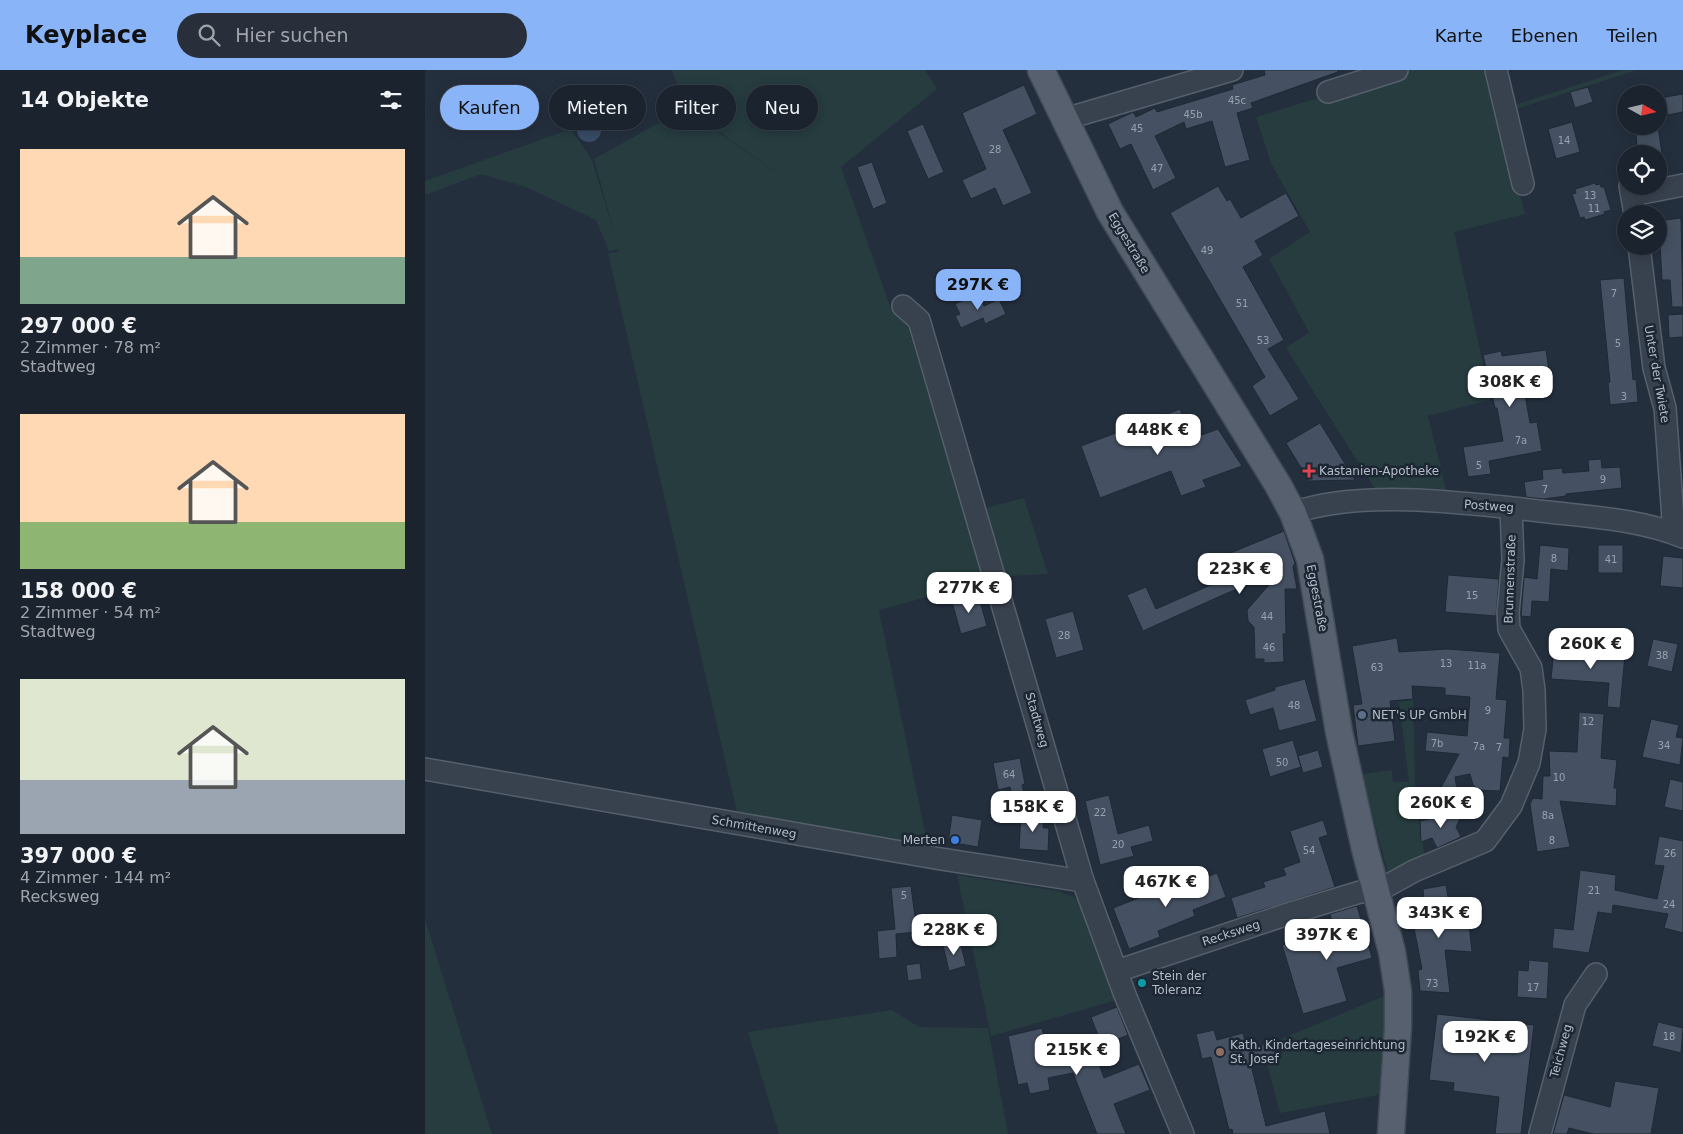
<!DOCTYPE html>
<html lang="de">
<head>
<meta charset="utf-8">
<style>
	:root { --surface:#1b232e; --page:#282f3a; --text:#f1f3f6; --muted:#a0a4aa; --line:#39404a; --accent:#8ab4f8 }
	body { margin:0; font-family:"DejaVu Sans",sans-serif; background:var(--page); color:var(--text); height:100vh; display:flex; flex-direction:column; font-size:19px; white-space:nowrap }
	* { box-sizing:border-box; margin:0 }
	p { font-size:16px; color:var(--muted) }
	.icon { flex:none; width:28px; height:28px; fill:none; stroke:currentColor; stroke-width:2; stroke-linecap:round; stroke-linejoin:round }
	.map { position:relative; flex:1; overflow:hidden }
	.side { display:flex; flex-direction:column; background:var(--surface); width:425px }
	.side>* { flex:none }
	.top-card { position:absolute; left:15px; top:15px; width:475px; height:45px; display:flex; gap:10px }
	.needle { width:32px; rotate:98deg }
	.buttons { position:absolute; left:1192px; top:15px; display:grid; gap:10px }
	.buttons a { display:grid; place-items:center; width:50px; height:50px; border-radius:50%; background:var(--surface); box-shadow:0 2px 12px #0003,0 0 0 1px var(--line); font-size:25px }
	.price { position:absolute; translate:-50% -42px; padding:0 11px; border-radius:10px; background:#fff; color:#222; font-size:16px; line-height:32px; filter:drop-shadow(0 1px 2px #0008) }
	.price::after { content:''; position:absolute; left:50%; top:30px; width:15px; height:11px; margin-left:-8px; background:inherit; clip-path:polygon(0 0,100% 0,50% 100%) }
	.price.on { background:var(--accent); color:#111 }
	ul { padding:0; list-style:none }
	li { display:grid; align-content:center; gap:10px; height:265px; padding:0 20px }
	li span { display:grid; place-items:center; height:155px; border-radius:0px; color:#555 }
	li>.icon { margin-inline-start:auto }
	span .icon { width:90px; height:90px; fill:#fffc; stroke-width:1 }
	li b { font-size:21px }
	h2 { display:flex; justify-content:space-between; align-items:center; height:60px; padding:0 20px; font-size:21px }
	.tag { padding:0 18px; border-radius:22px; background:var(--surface); box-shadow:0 2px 12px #0003,0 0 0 1px var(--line); font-size:18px; line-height:45px }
	.tag.on { background:var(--accent); color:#111 }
	header { display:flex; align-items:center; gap:30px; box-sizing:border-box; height:70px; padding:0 25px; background:var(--accent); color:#111 }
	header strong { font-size:24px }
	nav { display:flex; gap:28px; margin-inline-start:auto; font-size:18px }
	.search { width:350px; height:45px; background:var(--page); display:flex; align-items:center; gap:12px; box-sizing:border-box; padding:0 18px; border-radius:28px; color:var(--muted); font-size:19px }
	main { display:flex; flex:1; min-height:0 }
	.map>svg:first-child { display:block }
</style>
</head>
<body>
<header>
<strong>Keyplace</strong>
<div class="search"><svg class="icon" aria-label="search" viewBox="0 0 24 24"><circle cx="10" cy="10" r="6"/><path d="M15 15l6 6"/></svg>Hier suchen</div>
<nav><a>Karte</a><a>Ebenen</a><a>Teilen</a></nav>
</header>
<main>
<section class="side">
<h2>14 Objekte<svg class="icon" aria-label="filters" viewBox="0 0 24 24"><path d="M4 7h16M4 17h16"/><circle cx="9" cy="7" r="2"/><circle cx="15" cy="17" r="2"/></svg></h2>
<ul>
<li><span style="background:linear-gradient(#ffd9b3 70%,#7fa58c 0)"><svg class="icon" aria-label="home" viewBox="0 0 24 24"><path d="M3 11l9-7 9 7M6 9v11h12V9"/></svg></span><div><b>297 000 €</b><p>2 Zimmer · 78 m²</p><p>Stadtweg</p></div></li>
<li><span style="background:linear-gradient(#ffd9b3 70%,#8fb573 0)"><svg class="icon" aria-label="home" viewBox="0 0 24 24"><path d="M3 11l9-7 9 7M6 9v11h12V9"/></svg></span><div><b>158 000 €</b><p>2 Zimmer · 54 m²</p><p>Stadtweg</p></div></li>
<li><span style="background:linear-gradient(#dfe7d0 65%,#9aa5b1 0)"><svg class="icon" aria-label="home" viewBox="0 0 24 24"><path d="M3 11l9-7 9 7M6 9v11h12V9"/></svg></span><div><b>397 000 €</b><p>4 Zimmer · 144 m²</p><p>Recksweg</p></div></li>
</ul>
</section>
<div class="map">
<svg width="1258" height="1064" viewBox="0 0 1258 1064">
	<rect width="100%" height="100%" fill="#242f3e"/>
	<g fill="#263c3f">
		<polygon points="247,0 500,0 512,19 416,97 466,239 487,256 564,510 454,540 503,776 312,742 183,183 194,182 194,179 184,181 171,150 101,117 56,104 0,125 0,111 146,59 167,90 191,169 169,89 259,39 374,118 260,38"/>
		<polygon points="986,0 1063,0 1100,144 1029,162 1066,330 1003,346 1022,423 950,419 861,278 884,262 844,189 885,162 846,93 831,47"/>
		<polygon points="1198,0 1212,0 1091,39 1090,35"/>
		<polygon points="599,428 623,504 580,506 561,438"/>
		<path d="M 988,630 L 991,745 C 997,755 997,778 1001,791 L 963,803 L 938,710 L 938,704 L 967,700 L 968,712 L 984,712 L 974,632 Z"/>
		<polygon points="532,805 633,821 653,829 692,930 566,966"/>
		<polygon points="0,849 67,1064 0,1064"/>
		<polygon points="959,926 961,963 954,1025 855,1043 842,993 853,988 849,972"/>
		<polygon points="467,940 494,957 563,958 583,1064 354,1064 323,962"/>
	</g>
	<circle fill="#394c67" cx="164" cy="60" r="12"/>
	<g fill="#455162" stroke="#1f2835">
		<polygon points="839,0 913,0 913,2 826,33 828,38 812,43 825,90 800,97 787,51 761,59 759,52 730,66 751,108 728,120 706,74 695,79 683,54 708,42 711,47 730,38 732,42 808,19 807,15 840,5"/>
		<polygon points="599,15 612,44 578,60 607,123 578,136 570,118 546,129 537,110 561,99 537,43"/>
		<polygon points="1163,17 1168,32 1150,38 1145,22"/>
		<polygon points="1258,24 1258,42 1243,45 1240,27"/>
		<polygon points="1147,52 1155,82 1131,89 1123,59"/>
		<polygon points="498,54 519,102 503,109 482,61"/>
		<polygon points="1210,56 1233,56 1237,84 1213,84"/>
		<polygon points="447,92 462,133 448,139 432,97"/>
		<polygon points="1170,113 1171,115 1175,114 1176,117 1179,117 1186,140 1179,142 1180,144 1160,150 1159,147 1155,148 1147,124 1151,123 1150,119"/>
		<polygon points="793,116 802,131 805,129 816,148 861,123 874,146 830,171 838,185 818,197 859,270 843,279 874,329 845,346 827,316 840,307 745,143"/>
		<polygon points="1256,148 1258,237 1247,237 1245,210 1237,210 1234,155 1240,154 1240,150"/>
		<polygon points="1199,208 1208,310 1211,309 1213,332 1185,335 1183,313 1185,312 1175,210"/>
		<polygon points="553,223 559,236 574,229 581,244 560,254 558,248 536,258 530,246 535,244 530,234"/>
		<polygon points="1258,244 1258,267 1244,268 1243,245"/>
		<polygon points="1121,280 1126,315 1099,319 1105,353 1112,352 1117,381 1064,391 1066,404 1043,407 1038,377 1078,371 1072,338 1070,338 1058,285 1076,281 1077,286"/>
		<polygon points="755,339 766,369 793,359 817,396 778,410 781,417 756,426 746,401 675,428 656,376"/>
		<polygon points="895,353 930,410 884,411 861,373"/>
		<polygon points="1176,389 1177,398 1195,397 1197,418 1141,424 1141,426 1119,429 1101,427 1099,412 1118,409 1117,400 1137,398 1138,403 1164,401 1163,390"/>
		<polygon points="859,461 870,493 868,497 872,519 860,519 861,564 858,564 859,592 839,593 839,589 830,589 829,557 823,551 822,540 856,501 800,524 718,561 702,525 721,517 731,539 806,506 798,486"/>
		<polygon points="1115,475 1144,478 1143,501 1126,499 1124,532 1107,531 1106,547 1096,546 1099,507 1112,509"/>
		<rect x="1173" y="475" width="25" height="28"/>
		<polygon points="1238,486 1258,488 1258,518 1235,516"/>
		<polygon points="1023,505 1074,509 1071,546 1020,542"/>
		<polygon points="553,524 562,556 536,564 527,532"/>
		<polygon points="648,541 659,580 631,588 620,549"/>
		<polygon points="972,568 974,582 1023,579 1075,583 1071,629 1082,630 1079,668 1085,668 1084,688 1078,687 1075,721 1054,720 1048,715 1045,704 1030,707 1035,737 1012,725 1034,684 1000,681 1002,662 1042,666 1045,627 1020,625 1020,618 987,616 988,629 965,631 970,671 933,676 928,635 937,634 927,576"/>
		<polygon points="1228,569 1253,574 1247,602 1222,596"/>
		<polygon points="1129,579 1200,585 1195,638 1182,637 1184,613 1126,609"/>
		<polygon points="880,609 892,651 854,661 848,638 825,645 820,630 850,620 850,617"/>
		<polygon points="1154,642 1179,644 1176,688 1192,690 1189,718 1192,718 1191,736 1135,731 1145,777 1112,782 1105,734 1108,728 1117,729 1118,706 1125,706 1124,681 1152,682"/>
		<polygon points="1226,649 1254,655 1251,667 1258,668 1255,695 1217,687"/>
		<polygon points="868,670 876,697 845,707 837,679"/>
		<polygon points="893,680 898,697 878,703 873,686"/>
		<polygon points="595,688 600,714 597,715 602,734 590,740 585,717 573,720 568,693"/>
		<polygon points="1245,709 1258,712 1258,741 1239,737"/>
		<polygon points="684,725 693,764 724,755 728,771 706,777 709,786 675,795 660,731"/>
		<polygon points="1039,741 1031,757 1036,767 1012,778 1007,768 996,772 995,751"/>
		<polygon points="596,744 619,746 618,758 624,758 623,781 594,779"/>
		<polygon points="527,745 557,750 553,777 523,772"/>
		<polygon points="898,750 903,765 894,768 910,817 812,848 806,828 840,817 838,812 861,805 858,798 875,792 865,761"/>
		<polygon points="1234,766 1258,771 1258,863 1239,858 1243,844 1188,835 1187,844 1173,842 1164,883 1127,878 1129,858 1148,860 1155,800 1191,805 1190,820 1232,829 1239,796 1229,795"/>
		<polygon points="792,803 801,827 768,840 770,846 733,861 735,867 704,879 688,838 734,820 732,815 754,806 758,816"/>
		<polygon points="1021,815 1026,844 1043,843 1047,882 1020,880 1025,923 995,921 993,900 997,899 988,853 996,852 994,845 1000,844 998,819"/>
		<polygon points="486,816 492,862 471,864 472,887 454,889 452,861 470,859 466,818"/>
		<polygon points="932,836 947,888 912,898 922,931 878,944 857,875 909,860 905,844"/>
		<polygon points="535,871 541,896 524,901 518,875"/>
		<polygon points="1104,890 1124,892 1122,929 1092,927 1093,900 1103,901"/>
		<polygon points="495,893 497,909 483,911 481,895"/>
		<polygon points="692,937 703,965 677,976 666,947"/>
		<polygon points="1012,944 1109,955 1096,1064 1070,1064 1074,1027 1028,1021 1029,1013 1004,1010"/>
		<polygon points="1233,952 1258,958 1256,983 1227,976"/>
		<polygon points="617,958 622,982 665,968 679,1008 714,994 725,1020 689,1034 701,1064 672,1064 648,1003 623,1008 625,1020 605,1024 602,1013 593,1015 583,966"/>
		<polygon points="789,960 792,970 818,963 822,979 849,972 853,988 826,995 841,1056 900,1041 905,1064 808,1064 807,1059 804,1060 786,987 777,989 771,964"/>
		<polygon points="1190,1011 1234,1018 1226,1064 1168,1064 1144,1058 1142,1064 1128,1064 1139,1025 1185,1037"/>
	</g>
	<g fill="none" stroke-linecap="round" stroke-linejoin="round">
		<defs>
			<g id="minor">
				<polyline points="1071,0 1098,114"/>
				<polyline points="903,22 972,0"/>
				<polyline points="640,49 807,0"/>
				<polyline points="1205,116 1210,144"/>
				<polyline points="1207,125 1258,115"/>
				<polyline points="1214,176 1229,298 1240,338 1248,449 1247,462"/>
				<polyline points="478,236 494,250 658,811 700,925 758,1064"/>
				<path d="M 868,443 C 938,418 1050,434 1124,442 C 1168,447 1217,450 1258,467"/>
				<polyline points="0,699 516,789 658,811"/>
				<polyline points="692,901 863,844 935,822 951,822 989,801 1060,771 1086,736 1104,693 1110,659 1109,620 1106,598 1084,559 1083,543 1088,490 1086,438"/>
				<polyline points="1115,1064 1150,935 1171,904"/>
			</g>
			<polyline id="major" points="616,0 685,142 853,415 868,443 885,489 914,662 940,779 967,882 973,921 973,957 966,1064"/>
		</defs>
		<use href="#minor" stroke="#565f6c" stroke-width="24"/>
		<use href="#major" stroke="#414a57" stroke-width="29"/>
		<use href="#minor" stroke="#38414e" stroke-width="21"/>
		<use href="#major" stroke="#56606e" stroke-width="26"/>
	</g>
	<path fill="#e0444e" stroke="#1d2633" stroke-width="2" d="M881.5 393.5h5v5h5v5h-5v5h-5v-5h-5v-5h5z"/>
	<circle fill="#5c6f8a" stroke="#1d2633" stroke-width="2" cx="937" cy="645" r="5"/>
	<circle fill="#3f7fe0" stroke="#1d2633" stroke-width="2" cx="530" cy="770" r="5"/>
	<circle fill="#0f9aa8" stroke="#1d2633" stroke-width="2" cx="717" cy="913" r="5"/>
	<circle fill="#8d6e63" stroke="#1d2633" stroke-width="2" cx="795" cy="982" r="5"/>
	<g text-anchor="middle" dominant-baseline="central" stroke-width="5" stroke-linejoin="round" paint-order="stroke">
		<g font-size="10" fill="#98a1af">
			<text x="812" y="30">45c</text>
			<text x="768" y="44">45b</text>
			<text x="712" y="58">45</text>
			<text x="1139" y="70">14</text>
			<text x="570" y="79">28</text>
			<text x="732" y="98">47</text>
			<text x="1165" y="125">13</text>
			<text x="1169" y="138">11</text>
			<text x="782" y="180">49</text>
			<text x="1189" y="223">7</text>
			<text x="817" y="233">51</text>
			<text x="838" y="270">53</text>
			<text x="1193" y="273">5</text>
			<text x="1199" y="326">3</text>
			<text x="1096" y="370">7a</text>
			<text x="1054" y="395">5</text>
			<text x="1178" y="409">9</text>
			<text x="1120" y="419">7</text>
			<text x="1129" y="488">8</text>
			<text x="1186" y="489">41</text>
			<text x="1047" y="525">15</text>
			<text x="842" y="546">44</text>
			<text x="639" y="565">28</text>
			<text x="844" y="577">46</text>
			<text x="1237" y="585">38</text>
			<text x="1021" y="593">13</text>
			<text x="1052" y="595">11a</text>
			<text x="952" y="597">63</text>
			<text x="869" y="635">48</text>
			<text x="1063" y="640">9</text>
			<text x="1163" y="651">12</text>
			<text x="1012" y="673">7b</text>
			<text x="1239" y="675">34</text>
			<text x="1054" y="676">7a</text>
			<text x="1074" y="677">7</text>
			<text x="857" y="692">50</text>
			<text x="584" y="704">64</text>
			<text x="1134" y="707">10</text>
			<text x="675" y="742">22</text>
			<text x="1123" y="745">8a</text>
			<text x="1127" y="770">8</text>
			<text x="693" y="774">20</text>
			<text x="884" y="780">54</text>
			<text x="1245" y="783">26</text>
			<text x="1169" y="820">21</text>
			<text x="479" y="825">5</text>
			<text x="1244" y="834">24</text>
			<text x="1007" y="913">73</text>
			<text x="1108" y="917">17</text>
			<text x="1244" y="966">18</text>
		</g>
		<g font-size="12" fill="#b4bcc9" stroke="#1d2633">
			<text transform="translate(704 173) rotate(59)">Eggestraße</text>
			<text transform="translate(1232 304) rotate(80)">Unter der Twiete</text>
			<text transform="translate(1064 436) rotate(4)">Postweg</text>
			<text transform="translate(1085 509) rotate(-88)">Brunnenstraße</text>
			<text transform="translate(892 528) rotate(79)">Eggestraße</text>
			<text transform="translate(612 650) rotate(74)">Stadtweg</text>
			<text transform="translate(329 757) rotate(10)">Schmittenweg</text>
			<text transform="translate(806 863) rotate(-18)">Recksweg</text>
			<text transform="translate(1136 981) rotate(-75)">Teichweg</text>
		</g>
		<g font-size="12" fill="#b4bcc9" stroke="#1d2633" text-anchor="start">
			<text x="894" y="401">Kastanien-Apotheke</text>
			<text x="947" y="645">NET's UP GmbH</text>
			<text x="520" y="770" text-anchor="end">Merten</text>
			<text x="727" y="906">Stein der<tspan x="727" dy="14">Toleranz</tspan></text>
			<text x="805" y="975">Kath. Kindertageseinrichtung<tspan x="805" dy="14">St. Josef</tspan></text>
		</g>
	</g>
</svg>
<div class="buttons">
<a><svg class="needle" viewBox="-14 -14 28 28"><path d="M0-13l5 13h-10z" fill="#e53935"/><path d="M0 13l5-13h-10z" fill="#a0a4aa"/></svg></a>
<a><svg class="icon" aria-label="locate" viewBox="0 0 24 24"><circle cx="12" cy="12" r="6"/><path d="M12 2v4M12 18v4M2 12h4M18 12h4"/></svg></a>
<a><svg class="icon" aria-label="layers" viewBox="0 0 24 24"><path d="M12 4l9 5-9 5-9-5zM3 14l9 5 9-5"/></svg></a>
</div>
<b class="price on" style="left:553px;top:241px">297K €</b>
<b class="price" style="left:1085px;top:338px">308K €</b>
<b class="price" style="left:733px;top:386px">448K €</b>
<b class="price" style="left:815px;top:525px">223K €</b>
<b class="price" style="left:544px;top:544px">277K €</b>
<b class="price" style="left:1166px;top:600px">260K €</b>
<b class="price" style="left:1016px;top:759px">260K €</b>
<b class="price" style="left:608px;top:763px">158K €</b>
<b class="price" style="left:741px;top:838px">467K €</b>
<b class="price" style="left:1014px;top:869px">343K €</b>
<b class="price" style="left:529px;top:886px">228K €</b>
<b class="price" style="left:902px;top:891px">397K €</b>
<b class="price" style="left:1060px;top:993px">192K €</b>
<b class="price" style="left:652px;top:1006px">215K €</b>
<div class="top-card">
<a class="tag on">Kaufen</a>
<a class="tag">Mieten</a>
<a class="tag">Filter</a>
<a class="tag">Neu</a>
</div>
</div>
</main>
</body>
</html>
